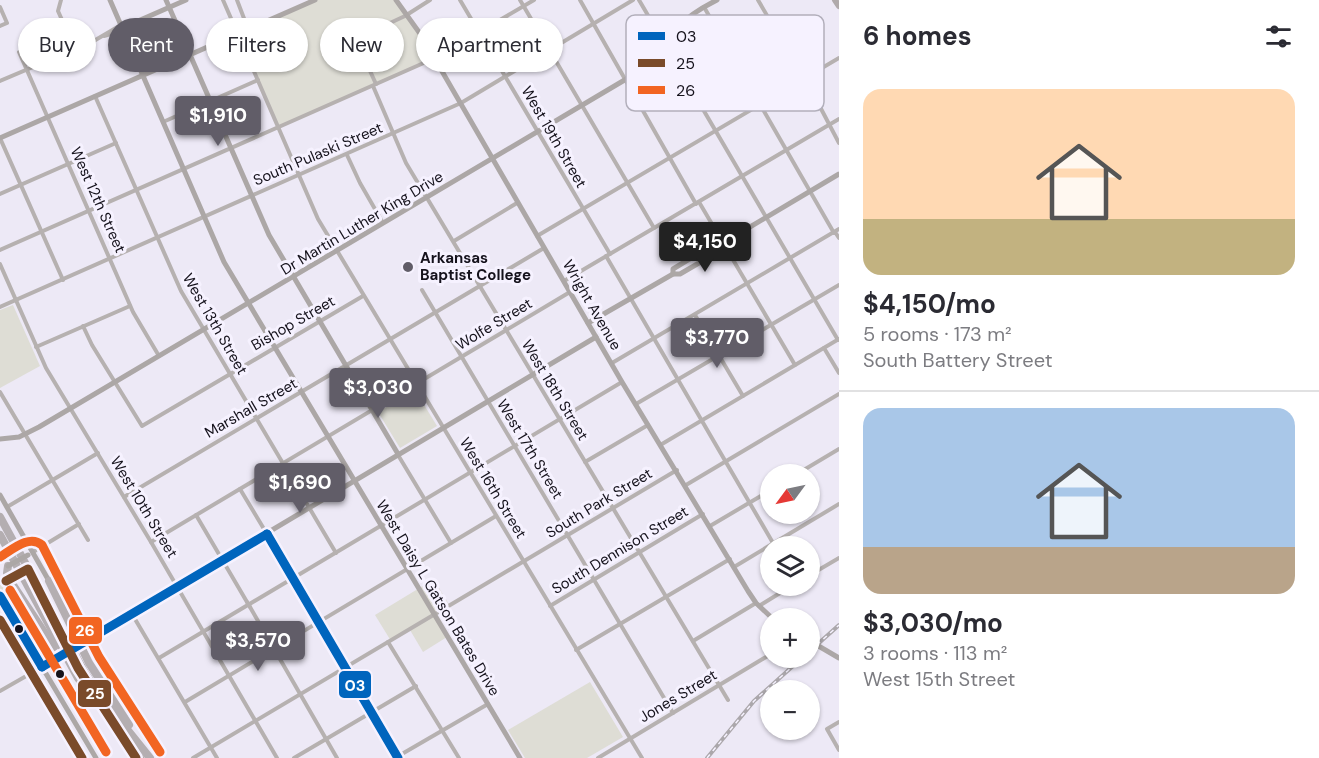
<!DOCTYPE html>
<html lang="en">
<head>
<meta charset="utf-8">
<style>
	:root { --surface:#fff; --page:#f7f7f7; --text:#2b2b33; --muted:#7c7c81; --line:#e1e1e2; --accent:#615d68 }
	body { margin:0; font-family:"DM Sans",sans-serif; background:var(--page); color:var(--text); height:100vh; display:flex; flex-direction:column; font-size:22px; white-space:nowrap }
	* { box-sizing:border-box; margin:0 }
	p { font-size:20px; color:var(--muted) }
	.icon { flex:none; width:33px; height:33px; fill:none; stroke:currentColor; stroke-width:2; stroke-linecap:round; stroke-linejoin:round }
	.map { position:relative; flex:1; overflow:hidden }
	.side { display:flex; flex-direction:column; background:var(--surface); width:480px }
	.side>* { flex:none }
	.hud { position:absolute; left:18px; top:18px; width:570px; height:54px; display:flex; gap:12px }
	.needle { width:39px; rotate:237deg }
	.fabs { position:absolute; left:760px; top:464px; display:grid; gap:12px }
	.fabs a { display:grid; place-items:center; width:60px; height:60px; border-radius:50%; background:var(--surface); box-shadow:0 2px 4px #0004; font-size:30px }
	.price { position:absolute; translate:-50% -51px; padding:0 14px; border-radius:6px; background:var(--accent); color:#fff; font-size:20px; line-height:39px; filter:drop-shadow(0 2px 3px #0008) }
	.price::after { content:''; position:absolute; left:50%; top:36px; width:18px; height:14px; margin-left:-9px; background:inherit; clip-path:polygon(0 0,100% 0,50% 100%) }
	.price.current { background:#222; color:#fff }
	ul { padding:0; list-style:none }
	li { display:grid; align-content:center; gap:12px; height:318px; padding:0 24px }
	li+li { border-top:2px solid var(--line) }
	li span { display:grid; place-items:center; height:186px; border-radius:18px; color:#555 }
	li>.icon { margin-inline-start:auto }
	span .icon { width:108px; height:108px; fill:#fffc; stroke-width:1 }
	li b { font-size:26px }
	h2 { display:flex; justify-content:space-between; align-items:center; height:72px; padding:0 24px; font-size:26px }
	.chip { padding:0 21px; border-radius:27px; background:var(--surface); box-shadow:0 2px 4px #0004; font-size:21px; line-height:54px }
	.chip.current { background:var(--accent); color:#fff }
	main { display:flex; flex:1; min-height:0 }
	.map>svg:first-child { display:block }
</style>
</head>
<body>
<main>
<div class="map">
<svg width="839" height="758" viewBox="0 0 839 758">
	<rect width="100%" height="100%" fill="#ede9f6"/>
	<g fill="#deddd5">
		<polygon points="314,0 396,0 435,58 279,128 237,34"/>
		<polygon points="13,305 40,366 0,388 0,310"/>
		<polygon points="415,390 437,426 400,448 378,412"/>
		<polygon points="0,579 6,580 56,653 43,660 0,588"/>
		<polygon points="436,583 450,606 434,616 447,637 423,652 410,630 391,641 375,615 426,584 429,588"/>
		<polygon points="590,682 623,737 587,758 525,758 508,730"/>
	</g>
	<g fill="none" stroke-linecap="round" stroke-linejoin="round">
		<g stroke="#b6b1b0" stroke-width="4">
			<polyline points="61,0 58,11 75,49"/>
			<polyline points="223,0 318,219 642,758"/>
			<polyline points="460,0 610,254"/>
			<polyline points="520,0 654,228"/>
			<polyline points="580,0 696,204"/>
			<polyline points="639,0 838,340"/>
			<polyline points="758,0 818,103 839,143"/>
			<polyline points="0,7 7,23 0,26"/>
			<polyline points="704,7 834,233"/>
			<polyline points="234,26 245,21 237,0"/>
			<polyline points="369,33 390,24"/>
			<polyline points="104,36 123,30"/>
			<polyline points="19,52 133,312 159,356"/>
			<polyline points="0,81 92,42 121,25"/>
			<polyline points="376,84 359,47 360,37 405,16 430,0"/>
			<polyline points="373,86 406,163 728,700"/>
			<polyline points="95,96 181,291 336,553"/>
			<polyline points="163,122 258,80"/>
			<polyline points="0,138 63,280"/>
			<polyline points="347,155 360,183 383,223"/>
			<polyline points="0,194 116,143"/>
			<polyline points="699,202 795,365"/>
			<polyline points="835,232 839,238"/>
			<polyline points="537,236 839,58"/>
			<polyline points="454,241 517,203"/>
			<polyline points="0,250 435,58 534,0"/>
			<polyline points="606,256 773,543"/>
			<polyline points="0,264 46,368 151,542 277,758"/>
			<polyline points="564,281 839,119"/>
			<polyline points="422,290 673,713"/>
			<polyline points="0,307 461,103 633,0"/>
			<polyline points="695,315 743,396"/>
			<polyline points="83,326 92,345 142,426 363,296"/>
			<polyline points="36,347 130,306"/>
			<polyline points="824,348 839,373"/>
			<polyline points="612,363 839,229"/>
			<polyline points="0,392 88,540"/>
			<polyline points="636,404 839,285"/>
			<polyline points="662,444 839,339"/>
			<polyline points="398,455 451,543"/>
			<polyline points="585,462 648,425"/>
			<polyline points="797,474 839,449"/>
			<polyline points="686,485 839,394"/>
			<polyline points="240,489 267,534"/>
			<polyline points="124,497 544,248"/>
			<polyline points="7,507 98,453"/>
			<polyline points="196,515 247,602"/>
			<polyline points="710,526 771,490"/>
			<polyline points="151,542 570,292"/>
			<polyline points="33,552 79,524"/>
			<polyline points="734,567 839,504"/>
			<polyline points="810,575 839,558"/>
			<polyline points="53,585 88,640"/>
			<polyline points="550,606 703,514"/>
			<polyline points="759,606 793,585"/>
			<polyline points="250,607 337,758"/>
			<polyline points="132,614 217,758"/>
			<polyline points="0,631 15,622"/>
			<polyline points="693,641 756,603"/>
			<polyline points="388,642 459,758"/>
			<polyline points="576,650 730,559"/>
			<polyline points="159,658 622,382"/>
			<polyline points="0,691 42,667"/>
			<polyline points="185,702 496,516"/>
			<polyline points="839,722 827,729 839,750"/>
			<polyline points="193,758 677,470"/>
			<polyline points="294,758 416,686"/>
			<polyline points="395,758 488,704"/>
			<polyline points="598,758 771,654"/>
		</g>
		<g stroke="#aca7a6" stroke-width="5">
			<polyline points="110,0 224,262 520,758"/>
			<polyline points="166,0 269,235 398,454"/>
			<polyline points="396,0 421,35 622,382 748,591 756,603 772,618"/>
			<polyline points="122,28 186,0"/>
			<polyline points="0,138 315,0"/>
			<polyline points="673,274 673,269 719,241 723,243"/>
			<polyline points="588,323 673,274 680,274 723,249 723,243 839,174"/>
			<path d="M 0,439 L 19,437 L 39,427 L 633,75 C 652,62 662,43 678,27 C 689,15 703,7 717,0"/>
			<polyline points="0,495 49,581"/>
			<polyline points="267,534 398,758"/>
			<polyline points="0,596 96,758"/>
			<polyline points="84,642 596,337"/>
		</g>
		<polyline stroke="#b0aaab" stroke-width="6" points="835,0 839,6"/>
		<g stroke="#b4aeb1" stroke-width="8">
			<polyline points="0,517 85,673 106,703 150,758"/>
			<polyline points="0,535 78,678 140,758"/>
			<polyline points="8,566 7,573 9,579 54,647"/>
			<polyline points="49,581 89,663 129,725"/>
		</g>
		<defs>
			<g id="rail">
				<polyline points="810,651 839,625"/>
				<polyline points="707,758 754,701 803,657"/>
			</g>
		</defs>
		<use href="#rail" stroke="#aba7ab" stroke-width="4"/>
		<use href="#rail" stroke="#f6f2ff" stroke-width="1.5" stroke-dasharray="4.5" stroke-linecap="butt"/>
		<polyline stroke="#b6b1b0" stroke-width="4" points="247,602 250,607"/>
		<g stroke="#aca7a6" stroke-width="5">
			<polyline points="8,566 28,555"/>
			<polyline points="810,641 839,658"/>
			<polyline points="51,661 84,642"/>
		</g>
		<defs>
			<g id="bus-1">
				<polyline points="267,534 398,758"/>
				<polyline points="0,596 42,667"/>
				<polyline points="42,667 267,534"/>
			</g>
			<g id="bus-2">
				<polyline points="6,581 28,569 78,668 136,758"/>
				<polyline points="0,620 82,758"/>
			</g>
			<g id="bus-3">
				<path d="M 0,557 C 12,550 29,534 42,545 L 99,657 L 160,752"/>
				<polyline points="10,590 106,752"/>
			</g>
		</defs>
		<use href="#bus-1" stroke="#f6f2ff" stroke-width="14"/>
		<use href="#bus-2" stroke="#f6f2ff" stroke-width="14"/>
		<use href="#bus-3" stroke="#f6f2ff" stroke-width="14"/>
		<use href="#bus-1" stroke="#0065bd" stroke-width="9"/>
		<use href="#bus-2" stroke="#7a4b2a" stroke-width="9"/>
		<use href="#bus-3" stroke="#f26522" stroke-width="9"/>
	</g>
	<circle fill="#615d68" stroke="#f6f2ff" stroke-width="2" cx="408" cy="267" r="6"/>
	<g fill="#15121c" stroke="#f6f2ff" stroke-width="2">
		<circle cx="19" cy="629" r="5"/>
		<circle cx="60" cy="674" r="5"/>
	</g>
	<g text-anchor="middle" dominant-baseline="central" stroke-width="6" stroke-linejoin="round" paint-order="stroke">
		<g font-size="15" fill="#15121c" stroke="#f6f2ff">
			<text transform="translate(554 137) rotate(60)">West 19th Street</text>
			<text transform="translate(318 154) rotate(-23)">South Pulaski Street</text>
			<text transform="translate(98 200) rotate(66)">West 12th Street</text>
			<text transform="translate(362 223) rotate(-31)">Dr Martin Luther King Drive</text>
			<text transform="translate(592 305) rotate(60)">Wright Avenue</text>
			<text transform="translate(293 323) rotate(-30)">Bishop Street</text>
			<text transform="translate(215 324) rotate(60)">West 13th Street</text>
			<text transform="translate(494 324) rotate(-31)">Wolfe Street</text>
			<text transform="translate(555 390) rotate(59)">West 18th Street</text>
			<text transform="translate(251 408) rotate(-30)">Marshall Street</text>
			<text transform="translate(530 449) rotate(59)">West 17th Street</text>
			<text transform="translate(493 488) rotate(59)">West 16th Street</text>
			<text transform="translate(599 503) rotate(-31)">South Park Street</text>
			<text transform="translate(144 507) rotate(59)">West 10th Street</text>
			<text transform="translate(620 550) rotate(-31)">South Dennison Street</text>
			<text transform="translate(438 598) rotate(59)">West Daisy L Gatson Bates Drive</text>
			<text transform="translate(678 696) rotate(-31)">Jones Street</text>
		</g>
		<g font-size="15" font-weight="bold" fill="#15121c" stroke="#f6f2ff" text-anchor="start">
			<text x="420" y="258">Arkansas<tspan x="420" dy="17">Baptist College</tspan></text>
		</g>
	</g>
	<rect x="626" y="15" width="198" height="96" rx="9" fill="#f6f2ff" stroke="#b2afbb" stroke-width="1.5"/>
	<rect x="638" y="32" width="27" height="8" fill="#0065bd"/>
	<rect x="638" y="59" width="27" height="8" fill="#7a4b2a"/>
	<rect x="638" y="86" width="27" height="8" fill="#f26522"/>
	<g font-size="16" fill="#15121c">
		<text x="676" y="42">03</text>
		<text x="676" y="69">25</text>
		<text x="676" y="96">26</text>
	</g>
	<g stroke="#f6f2ff" stroke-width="2">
		<rect x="68" y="616" width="35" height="29" rx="6" fill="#f26522"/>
		<rect x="338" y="670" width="34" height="29" rx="6" fill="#0065bd"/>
		<rect x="77" y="679" width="35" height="29" rx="6" fill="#7a4b2a"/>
	</g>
	<g font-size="16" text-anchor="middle" font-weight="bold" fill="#fff">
		<text x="85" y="636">26</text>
		<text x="355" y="691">03</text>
		<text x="95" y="699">25</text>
	</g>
</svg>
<div class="fabs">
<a><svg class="needle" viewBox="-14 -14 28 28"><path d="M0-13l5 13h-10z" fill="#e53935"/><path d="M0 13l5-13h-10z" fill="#7c7c81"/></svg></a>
<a><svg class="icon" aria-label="layers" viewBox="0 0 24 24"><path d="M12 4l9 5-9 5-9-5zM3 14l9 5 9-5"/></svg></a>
<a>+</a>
<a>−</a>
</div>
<b class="price" style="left:218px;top:147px">$1,910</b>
<b class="price current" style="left:705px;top:273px">$4,150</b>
<b class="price" style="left:717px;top:369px">$3,770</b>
<b class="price" style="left:378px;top:419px">$3,030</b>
<b class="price" style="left:300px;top:514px">$1,690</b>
<b class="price" style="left:258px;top:672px">$3,570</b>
<div class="hud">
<a class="chip">Buy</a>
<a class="chip current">Rent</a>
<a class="chip">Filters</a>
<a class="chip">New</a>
<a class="chip">Apartment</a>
</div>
</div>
<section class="side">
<h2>6 homes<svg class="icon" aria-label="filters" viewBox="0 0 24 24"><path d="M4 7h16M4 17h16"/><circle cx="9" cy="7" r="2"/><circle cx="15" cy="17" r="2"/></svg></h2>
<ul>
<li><span style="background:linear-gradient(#ffd9b3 70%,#c2b280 0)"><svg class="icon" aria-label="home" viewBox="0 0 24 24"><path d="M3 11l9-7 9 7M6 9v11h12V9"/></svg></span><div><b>$4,150/mo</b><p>5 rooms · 173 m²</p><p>South Battery Street</p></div></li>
<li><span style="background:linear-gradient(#a9c7e8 75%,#b9a48a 0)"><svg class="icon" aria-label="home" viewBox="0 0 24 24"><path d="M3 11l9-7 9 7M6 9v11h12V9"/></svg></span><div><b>$3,030/mo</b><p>3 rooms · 113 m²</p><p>West 15th Street</p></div></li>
</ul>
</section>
</main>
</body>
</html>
